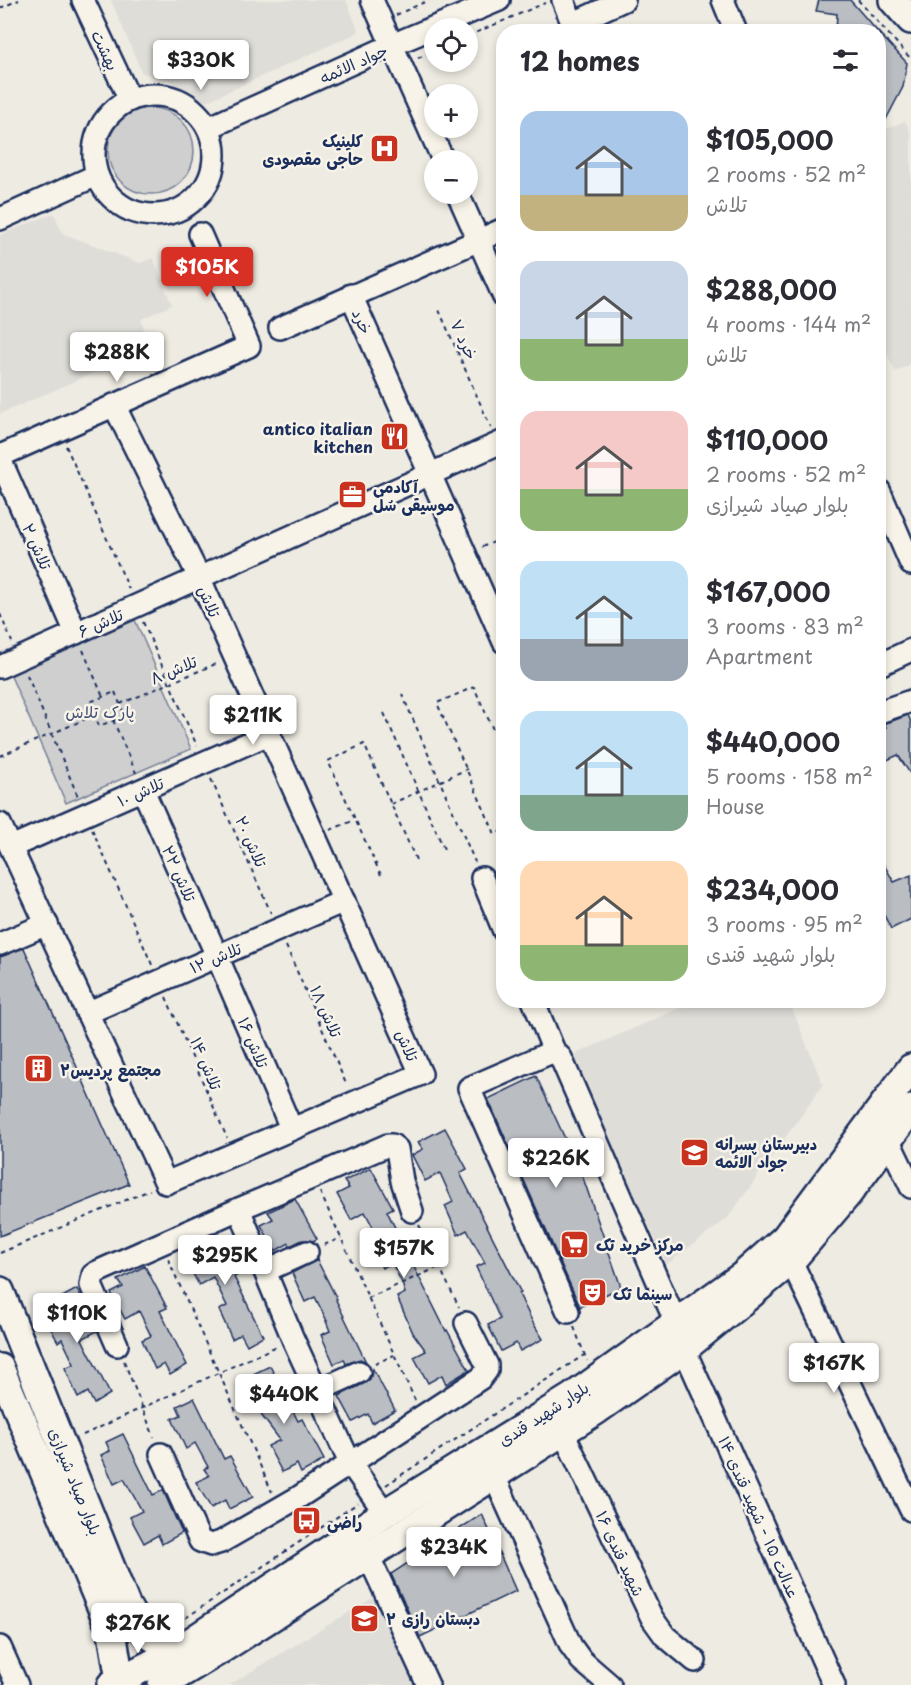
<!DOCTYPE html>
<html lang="en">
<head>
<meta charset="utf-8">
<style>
	:root { --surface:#fff; --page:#f2f2f3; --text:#2b2b33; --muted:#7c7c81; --accent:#d93025 }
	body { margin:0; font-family:"Playpen Sans","Playpen Sans Arabic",sans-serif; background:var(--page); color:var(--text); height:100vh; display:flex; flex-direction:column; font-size:22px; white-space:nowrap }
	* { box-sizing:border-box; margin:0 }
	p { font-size:20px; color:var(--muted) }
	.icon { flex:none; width:33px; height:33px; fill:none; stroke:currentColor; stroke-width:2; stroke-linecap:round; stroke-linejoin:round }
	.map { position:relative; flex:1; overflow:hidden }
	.drawer { position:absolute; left:496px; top:24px; width:390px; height:984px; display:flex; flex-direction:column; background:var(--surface); border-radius:24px; box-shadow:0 3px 9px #0003 }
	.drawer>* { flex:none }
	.tools { position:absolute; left:424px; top:18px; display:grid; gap:12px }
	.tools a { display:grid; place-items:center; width:54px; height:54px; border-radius:50%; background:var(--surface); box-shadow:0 3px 9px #0003; font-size:30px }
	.price { position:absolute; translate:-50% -51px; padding:0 14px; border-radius:6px; background:#fff; color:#222; font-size:20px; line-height:39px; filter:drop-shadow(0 2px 3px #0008) }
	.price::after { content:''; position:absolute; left:50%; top:36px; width:18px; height:14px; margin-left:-9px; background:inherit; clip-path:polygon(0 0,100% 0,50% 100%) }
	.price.active { background:var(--accent); color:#fff }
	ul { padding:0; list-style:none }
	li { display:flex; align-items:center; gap:18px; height:150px; padding:0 24px }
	li span { display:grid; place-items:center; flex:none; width:168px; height:120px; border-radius:18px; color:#555 }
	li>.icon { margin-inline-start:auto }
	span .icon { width:72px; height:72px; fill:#fffc; stroke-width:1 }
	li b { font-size:26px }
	h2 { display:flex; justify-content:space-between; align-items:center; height:72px; padding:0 24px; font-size:26px }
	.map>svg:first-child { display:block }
</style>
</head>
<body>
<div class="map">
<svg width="911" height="1685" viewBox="0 0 911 1685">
	<rect width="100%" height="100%" fill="#eeebe2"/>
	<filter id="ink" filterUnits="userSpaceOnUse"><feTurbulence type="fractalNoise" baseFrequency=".0167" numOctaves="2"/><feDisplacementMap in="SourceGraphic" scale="12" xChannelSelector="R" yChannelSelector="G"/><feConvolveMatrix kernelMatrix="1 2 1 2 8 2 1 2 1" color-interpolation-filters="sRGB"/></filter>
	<g filter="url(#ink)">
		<g fill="#deddd8">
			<polygon points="111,0 346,0 359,32 205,102 167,79 142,73"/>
			<polygon points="905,121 911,134 911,364 895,372 879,335 879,132"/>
			<polygon points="54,213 62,233 140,263 153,258 172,305 141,319 150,348 0,414 0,235"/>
			<polygon points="696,1001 789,1001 823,1085 727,1219 667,1264 569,1057"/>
			<polygon points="381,1593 421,1685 229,1685"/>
		</g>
		<g fill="#cfcfcf" stroke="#757f96" stroke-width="1.5">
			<circle cx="151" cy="151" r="43"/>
			<polygon points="135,620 191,749 66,803 10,674"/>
		</g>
		<g fill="#babdc2" stroke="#1b2f5e" stroke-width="1.5">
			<polygon points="819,0 850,0 878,32 836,32 837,14 816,11"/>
			<polygon points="879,33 907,63 903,87 879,133 879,80 882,71 879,69"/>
			<polygon points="908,715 911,722 911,775 898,755 885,761 879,750 879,729 886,727 884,724"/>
			<polygon points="879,856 894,882 911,875 911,919 891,929 879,905"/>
			<polygon points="24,948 129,1184 0,1236 0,957"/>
			<polygon points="536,1076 582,1175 621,1287 580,1307 488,1099"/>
			<polygon points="445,1128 467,1169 460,1173 521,1293 519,1294 533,1323 543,1339 520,1351 516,1343 501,1351 488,1325 500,1319 476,1267 485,1263 467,1230 458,1235 445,1206 453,1202 440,1173 425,1181 412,1155 423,1149 418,1142"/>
			<polygon points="371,1168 393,1208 387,1211 413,1265 446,1331 447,1330 469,1370 446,1384 442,1375 428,1383 414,1357 426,1351 413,1333 397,1297 405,1293 402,1283 392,1263 382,1268 369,1239 377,1235 365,1212 351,1220 337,1194 349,1188 344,1181"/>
			<polygon points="295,1199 317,1239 313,1241 302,1240 290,1246 289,1243 275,1251 261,1225 273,1219 268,1212"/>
			<polygon points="218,1232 241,1273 234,1277 263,1336 247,1345 241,1334 232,1339 219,1310 227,1306 213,1277 199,1285 185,1259 197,1253 192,1246"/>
			<polygon points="317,1260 337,1299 336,1300 366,1362 360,1359 346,1364 344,1359 334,1364 321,1335 330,1331 326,1321 327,1321 315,1297 305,1302 292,1273"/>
			<polygon points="145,1266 167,1308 160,1311 187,1365 170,1375 164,1364 155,1369 142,1340 151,1336 139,1311 125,1319 111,1293 123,1287 118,1280"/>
			<polygon points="77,1289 97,1331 82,1339 110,1394 94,1404 88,1392 78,1398 65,1368 74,1364 62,1339 58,1342 44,1316 56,1310 51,1303"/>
			<polygon points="270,1366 298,1421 302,1419 324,1460 301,1473 297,1464 282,1472 268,1446 280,1440 262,1416 249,1387 257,1383 253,1374"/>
			<polygon points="373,1369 395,1410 372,1423 368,1414 353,1422 339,1396 365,1383 370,1379"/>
			<polygon points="194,1398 224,1459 230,1456 253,1497 229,1509 225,1500 211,1508 196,1482 209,1476 204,1469 208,1467 195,1443 186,1449 172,1419 181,1415 177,1406"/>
			<polygon points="123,1434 153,1495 163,1490 182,1533 162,1544 158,1535 144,1543 130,1517 142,1511 124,1479 114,1484 101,1455 110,1451 106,1442"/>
			<polygon points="482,1514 516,1591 420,1637 391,1574"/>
		</g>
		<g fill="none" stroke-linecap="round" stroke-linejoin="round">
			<defs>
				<g id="minor">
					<polyline points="83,0 130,100"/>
					<polyline points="372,0 443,160"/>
					<polyline points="563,0 571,20 578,21 624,0"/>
					<polyline points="723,0 736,32"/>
					<circle cx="154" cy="155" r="60"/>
					<polyline points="208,128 392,45 499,0"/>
					<polyline points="458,194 504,297"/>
					<polyline points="0,219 97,175"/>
					<polyline points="351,295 504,642"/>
					<polyline points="280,328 504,229"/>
					<polyline points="0,456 249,346 200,234"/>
					<polyline points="0,459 76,633"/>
					<polyline points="879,490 911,564"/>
					<polyline points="879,665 911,650"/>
					<polyline points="0,667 504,441"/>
					<polyline points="879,712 911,701"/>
					<polyline points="143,790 217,956 291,1128"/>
					<polyline points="0,824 166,1183 421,1074 199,577 114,405"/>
					<polyline points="11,847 269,734"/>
					<polyline points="482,878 504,931"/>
					<polyline points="0,944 47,924"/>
					<polyline points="533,1000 554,1051"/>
					<polyline points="87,1013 344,901"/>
					<polyline points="889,1141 911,1187"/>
					<polyline points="239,1209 293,1339 350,1463 385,1513"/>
					<polyline points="791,1261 911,1510"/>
					<polyline points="265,1271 307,1252"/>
					<polyline points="568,1312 469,1088 554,1051 561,1058 676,1323"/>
					<polyline points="117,1345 91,1285 93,1275 97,1272 239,1209 388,1145 392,1145 397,1149 402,1181 412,1211"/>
					<polyline points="684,1349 834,1685"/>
					<polyline points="317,1391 359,1372"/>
					<polyline points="563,1432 652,1618 665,1636 695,1661"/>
					<polyline points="161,1454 200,1541 211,1545 221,1542 299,1497 481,1378 487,1370 487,1365 466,1323"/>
					<polyline points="494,1476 571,1646 581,1660 610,1685"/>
					<polyline points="368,1555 428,1685"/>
					<polyline points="0,1647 17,1685"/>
				</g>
				<g id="major">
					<polyline points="893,0 911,20"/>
					<path d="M 0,1291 L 126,1605 C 140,1631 151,1639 178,1650"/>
					<polyline points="0,1368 112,1632 120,1680"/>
					<polyline points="111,1685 178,1650 385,1513 572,1397 742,1276 785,1238 911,1068"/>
					<polyline points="162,1685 220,1650 597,1410 684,1349 791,1261 848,1194 911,1109"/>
				</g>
			</defs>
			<use href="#minor" stroke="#1b2f5e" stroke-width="26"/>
			<use href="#major" stroke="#1b2f5e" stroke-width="32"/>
			<g stroke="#1b2f5e" stroke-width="2" stroke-dasharray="4.5 4.5" stroke-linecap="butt">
				<polyline points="858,0 911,59"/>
				<polyline points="0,8 19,0"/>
				<polyline points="396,15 429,0"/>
				<polyline points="468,36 545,3"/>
				<polyline points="418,58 435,51"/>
				<polyline points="439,310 491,428"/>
				<polyline points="66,446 129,589"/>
				<polyline points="482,547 504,538"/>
				<polyline points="0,614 12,642"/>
				<polyline points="143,622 197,746"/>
				<polyline points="83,650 103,697"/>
				<polyline points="27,675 79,799"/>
				<polygon points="115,692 125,716 99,726 90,702"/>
				<polyline points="402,694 475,862"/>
				<polyline points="120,704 218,663"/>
				<polyline points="384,713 444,849"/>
				<polyline points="113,720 136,773"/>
				<polyline points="504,754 474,687 437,703 495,834 504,830"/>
				<polyline points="0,756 95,715"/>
				<polyline points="211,779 271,913"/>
				<polyline points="391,804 467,769"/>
				<polyline points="92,829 153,967"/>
				<polyline points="330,830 355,820"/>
				<polyline points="381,875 328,761 364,744 417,862"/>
				<polyline points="286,946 347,1086"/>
				<polyline points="166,997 227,1138"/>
				<polyline points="320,1192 415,1400"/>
				<polyline points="419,1225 459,1307"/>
				<polyline points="324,1245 341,1238"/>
				<polyline points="0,1253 150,1190"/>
				<polyline points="168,1259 272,1492"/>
				<polyline points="368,1298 439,1267"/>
				<polyline points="574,1327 587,1361"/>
				<polyline points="124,1361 154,1437"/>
				<polyline points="375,1364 394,1355"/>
				<polyline points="83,1435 277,1346"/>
				<polyline points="386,1485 584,1355"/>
				<polyline points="178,1623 358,1503"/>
			</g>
			<use href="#minor" stroke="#f7f3e8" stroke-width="21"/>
			<use href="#major" stroke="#f7f3e8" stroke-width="27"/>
		</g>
	</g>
	<defs>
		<symbol id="hospital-square" viewBox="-11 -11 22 22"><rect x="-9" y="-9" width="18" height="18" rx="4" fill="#c8321e" stroke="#f7f3e8"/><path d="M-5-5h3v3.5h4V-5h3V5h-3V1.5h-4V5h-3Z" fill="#fff"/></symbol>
		<symbol id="restaurant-square" viewBox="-11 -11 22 22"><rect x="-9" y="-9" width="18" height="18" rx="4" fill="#c8321e" stroke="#f7f3e8"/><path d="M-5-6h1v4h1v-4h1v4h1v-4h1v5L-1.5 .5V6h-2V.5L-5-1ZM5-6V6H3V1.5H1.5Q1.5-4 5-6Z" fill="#fff"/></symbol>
		<symbol id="office-square" viewBox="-11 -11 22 22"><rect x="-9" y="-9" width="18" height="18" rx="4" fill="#c8321e" stroke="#f7f3e8"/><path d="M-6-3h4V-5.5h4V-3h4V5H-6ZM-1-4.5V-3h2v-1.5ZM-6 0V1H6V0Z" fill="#fff"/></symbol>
		<symbol id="building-square" viewBox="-11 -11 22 22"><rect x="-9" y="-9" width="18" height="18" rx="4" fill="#c8321e" stroke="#f7f3e8"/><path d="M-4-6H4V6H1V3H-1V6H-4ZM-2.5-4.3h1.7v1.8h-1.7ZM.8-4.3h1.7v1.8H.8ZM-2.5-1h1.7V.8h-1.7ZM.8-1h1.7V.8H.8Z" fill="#fff"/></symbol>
		<symbol id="school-square" viewBox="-11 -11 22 22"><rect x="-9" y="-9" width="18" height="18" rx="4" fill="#c8321e" stroke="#f7f3e8"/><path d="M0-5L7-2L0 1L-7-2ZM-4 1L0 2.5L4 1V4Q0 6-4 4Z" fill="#fff"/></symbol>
		<symbol id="supermarket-square" viewBox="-11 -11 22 22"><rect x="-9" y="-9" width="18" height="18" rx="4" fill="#c8321e" stroke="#f7f3e8"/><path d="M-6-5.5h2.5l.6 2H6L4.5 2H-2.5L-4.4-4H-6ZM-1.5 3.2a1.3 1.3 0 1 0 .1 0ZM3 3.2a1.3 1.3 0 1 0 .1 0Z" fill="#fff"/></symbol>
		<symbol id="theatre-square" viewBox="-11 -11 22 22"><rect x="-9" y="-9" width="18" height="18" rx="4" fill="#c8321e" stroke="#f7f3e8"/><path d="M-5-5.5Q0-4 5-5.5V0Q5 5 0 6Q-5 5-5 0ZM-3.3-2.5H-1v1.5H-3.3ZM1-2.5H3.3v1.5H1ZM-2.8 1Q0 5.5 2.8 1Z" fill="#fff"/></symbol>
		<symbol id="bus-square" viewBox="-11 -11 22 22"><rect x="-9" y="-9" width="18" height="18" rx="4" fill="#c8321e" stroke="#f7f3e8"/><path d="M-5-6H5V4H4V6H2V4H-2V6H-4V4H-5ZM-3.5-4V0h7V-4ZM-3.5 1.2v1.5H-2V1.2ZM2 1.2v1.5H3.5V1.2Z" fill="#fff"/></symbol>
	</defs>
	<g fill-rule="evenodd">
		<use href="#hospital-square" x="368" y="132" width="33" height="33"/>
		<use href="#restaurant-square" x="378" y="420" width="33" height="33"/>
		<use href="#office-square" x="336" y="478" width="33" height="33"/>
		<use href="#building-square" x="22" y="1052" width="33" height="33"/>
		<use href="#school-square" x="678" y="1136" width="33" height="33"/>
		<use href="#supermarket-square" x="558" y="1228" width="33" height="33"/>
		<use href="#theatre-square" x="576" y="1276" width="33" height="33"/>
		<use href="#bus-square" x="290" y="1504" width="33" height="33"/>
		<use href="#school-square" x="348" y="1602" width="33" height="33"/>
	</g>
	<g text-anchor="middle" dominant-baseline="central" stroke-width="5" stroke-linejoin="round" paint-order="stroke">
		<g font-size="16" fill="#1b2f5e" stroke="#f7f3e8">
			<text transform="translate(106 50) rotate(65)">بهشت</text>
			<text transform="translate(353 63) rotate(-24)">جواد الائمه</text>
			<text transform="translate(363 321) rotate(66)">خرد</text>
			<text transform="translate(465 339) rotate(66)">خرد ۷</text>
			<text transform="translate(38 546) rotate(66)">تلاش ۲</text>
			<text transform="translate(210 601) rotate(66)">تلاش</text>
			<text transform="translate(100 622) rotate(-24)">تلاش ۶</text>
			<text transform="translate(173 669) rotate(-23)">تلاش ۸</text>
			<text transform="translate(140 791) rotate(-24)">تلاش ۱۰</text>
			<text transform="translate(252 841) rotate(66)">تلاش ۲۰</text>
			<text transform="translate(180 873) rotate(66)">تلاش ۲۲</text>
			<text transform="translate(215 957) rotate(-23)">تلاش ۱۲</text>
			<text transform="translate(327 1011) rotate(66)">تلاش ۱۸</text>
			<text transform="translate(254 1042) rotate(67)">تلاش ۱۶</text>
			<text transform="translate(408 1045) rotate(66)">تلاش</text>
			<text transform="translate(207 1063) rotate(67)">تلاش ۱۴</text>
			<text transform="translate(543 1413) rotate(-33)">بلوار شهید قندی</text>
			<text transform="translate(76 1481) rotate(68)">بلوار صیاد شیرازی</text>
			<text transform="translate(760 1517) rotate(66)">عدالت ۱۵ - شهید قندی ۱۴</text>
			<text transform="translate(621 1553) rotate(65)">شهید قندی ۱۶</text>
		</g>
		<g font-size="16" font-weight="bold" fill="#1b2f5e" stroke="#f7f3e8" text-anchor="start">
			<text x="363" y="140" text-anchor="end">کلینیک<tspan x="363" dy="18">حاجی مقصودی</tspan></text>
			<text x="373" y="428" text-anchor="end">antico italian<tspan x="373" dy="18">kitchen</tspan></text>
			<text x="373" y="486">آکادمی<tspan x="373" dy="18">موسیقی سُل</tspan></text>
			<text x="60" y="1069">مجتمع پردیس۲</text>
			<text x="715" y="1143">دبیرستان پسرانه<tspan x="715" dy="18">جواد الائمه</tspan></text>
			<text x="596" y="1244">مرکز خرید تک</text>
			<text x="613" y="1293">سینما تک</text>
			<text x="327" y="1521">راضی</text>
			<text x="386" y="1618">دبستان رازی ۲</text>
		</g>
		<g font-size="16" fill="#3f4f75" stroke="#f7f3e8">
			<text x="100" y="711">پارک تلاش</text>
		</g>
	</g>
</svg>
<div class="tools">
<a><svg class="icon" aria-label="locate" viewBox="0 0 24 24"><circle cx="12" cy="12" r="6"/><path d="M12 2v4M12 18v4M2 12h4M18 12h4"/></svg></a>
<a>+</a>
<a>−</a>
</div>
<b class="price" style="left:201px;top:91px">$330K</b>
<b class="price active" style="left:207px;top:298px">$105K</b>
<b class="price" style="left:117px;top:383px">$288K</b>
<b class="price" style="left:253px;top:746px">$211K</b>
<b class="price" style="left:556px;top:1189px">$226K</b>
<b class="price" style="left:404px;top:1279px">$157K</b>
<b class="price" style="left:225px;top:1286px">$295K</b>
<b class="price" style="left:77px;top:1344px">$110K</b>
<b class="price" style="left:834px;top:1394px">$167K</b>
<b class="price" style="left:284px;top:1425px">$440K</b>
<b class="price" style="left:454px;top:1578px">$234K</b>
<b class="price" style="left:138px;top:1654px">$276K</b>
<section class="drawer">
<h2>12 homes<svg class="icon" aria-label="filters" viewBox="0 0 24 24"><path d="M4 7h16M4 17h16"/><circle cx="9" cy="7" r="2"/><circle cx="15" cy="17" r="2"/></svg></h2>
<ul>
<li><span style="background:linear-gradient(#a9c7e8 70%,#c2b280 0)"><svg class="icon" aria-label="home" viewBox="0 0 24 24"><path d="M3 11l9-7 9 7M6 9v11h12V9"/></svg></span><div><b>$105,000</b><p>2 rooms · 52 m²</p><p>تلاش</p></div></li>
<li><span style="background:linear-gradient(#c9d6e8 65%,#8fb573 0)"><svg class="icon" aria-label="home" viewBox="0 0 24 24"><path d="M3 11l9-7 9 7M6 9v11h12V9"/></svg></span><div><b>$288,000</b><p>4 rooms · 144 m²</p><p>تلاش</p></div></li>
<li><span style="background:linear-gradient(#f6c9c9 65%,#8fb573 0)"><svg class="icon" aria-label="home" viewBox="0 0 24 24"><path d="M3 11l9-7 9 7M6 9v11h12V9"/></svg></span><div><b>$110,000</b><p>2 rooms · 52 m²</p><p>بلوار صیاد شیرازی</p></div></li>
<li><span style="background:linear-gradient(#bfe0f5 65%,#9aa5b1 0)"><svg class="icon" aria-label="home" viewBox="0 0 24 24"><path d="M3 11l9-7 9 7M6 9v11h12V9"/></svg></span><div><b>$167,000</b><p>3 rooms · 83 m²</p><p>Apartment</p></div></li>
<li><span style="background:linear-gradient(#bfe0f5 70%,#7fa58c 0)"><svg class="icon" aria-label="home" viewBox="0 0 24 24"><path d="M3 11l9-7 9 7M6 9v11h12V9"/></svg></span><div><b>$440,000</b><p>5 rooms · 158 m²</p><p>House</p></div></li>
<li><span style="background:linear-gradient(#ffd9b3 70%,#8fb573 0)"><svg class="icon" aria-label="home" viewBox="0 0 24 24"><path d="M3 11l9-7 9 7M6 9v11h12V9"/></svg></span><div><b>$234,000</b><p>3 rooms · 95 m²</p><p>بلوار شهید قندی</p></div></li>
</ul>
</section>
</div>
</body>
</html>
